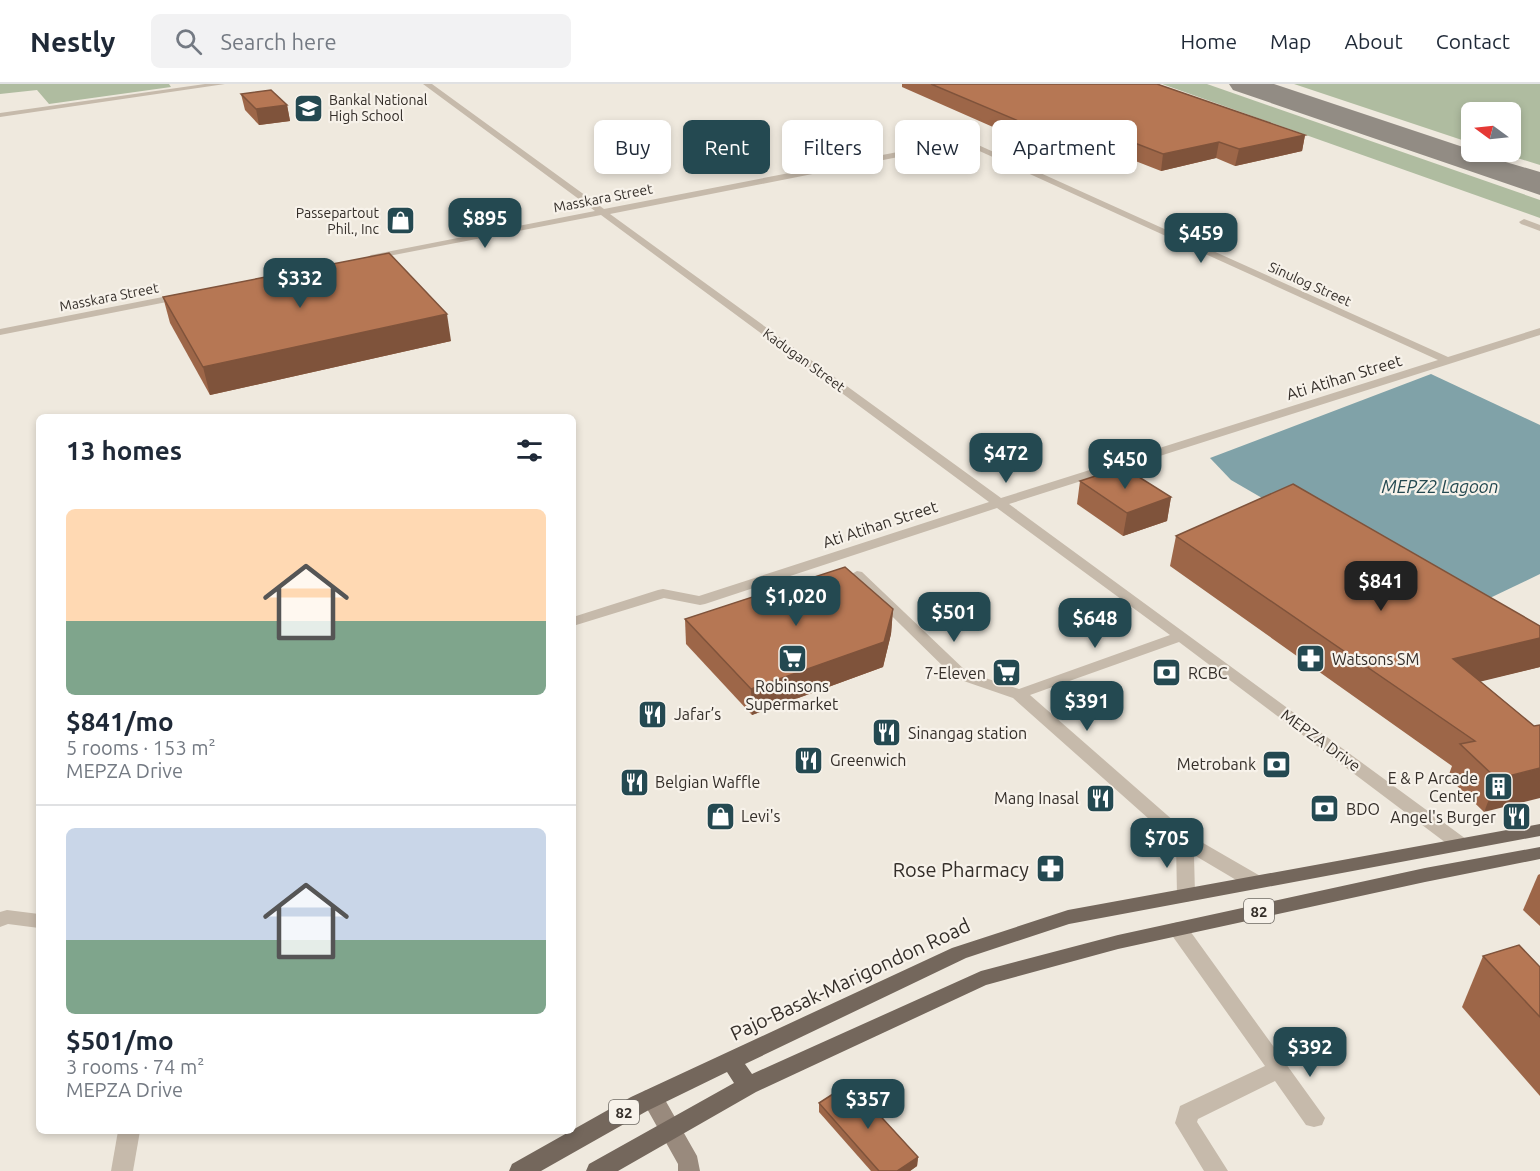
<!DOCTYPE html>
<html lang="en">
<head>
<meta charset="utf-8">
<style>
	:root { --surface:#fff; --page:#f2f2f3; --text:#1f2937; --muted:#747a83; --line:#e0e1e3; --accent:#244951 }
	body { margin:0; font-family:Ubuntu,sans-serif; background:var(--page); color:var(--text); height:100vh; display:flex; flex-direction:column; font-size:22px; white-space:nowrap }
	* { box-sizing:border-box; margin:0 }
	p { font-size:20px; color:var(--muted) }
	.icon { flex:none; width:33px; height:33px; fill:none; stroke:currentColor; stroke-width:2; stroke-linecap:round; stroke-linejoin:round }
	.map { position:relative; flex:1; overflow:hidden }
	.panel { position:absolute; left:36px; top:330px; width:540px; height:720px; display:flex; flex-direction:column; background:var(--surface); border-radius:9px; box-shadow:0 3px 9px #0003 }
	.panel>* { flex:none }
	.guide { position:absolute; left:594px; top:36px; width:570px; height:54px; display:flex; gap:12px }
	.needle { width:39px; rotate:285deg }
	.buttons { position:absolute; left:1461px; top:18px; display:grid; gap:12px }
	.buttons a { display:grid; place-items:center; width:60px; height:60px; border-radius:9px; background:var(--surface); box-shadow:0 3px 9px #0003; font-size:30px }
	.price { position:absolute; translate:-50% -51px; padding:0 14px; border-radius:12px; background:var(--accent); color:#fff; font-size:20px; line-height:39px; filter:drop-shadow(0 2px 3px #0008) }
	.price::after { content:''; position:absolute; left:50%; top:36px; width:18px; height:14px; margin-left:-9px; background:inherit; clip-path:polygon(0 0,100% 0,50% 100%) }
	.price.on { background:#222; color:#fff }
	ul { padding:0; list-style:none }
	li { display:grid; align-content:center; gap:12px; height:318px; padding:0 30px }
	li+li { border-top:2px solid var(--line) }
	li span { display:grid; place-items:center; height:186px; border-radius:9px; color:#555 }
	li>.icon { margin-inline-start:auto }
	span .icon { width:108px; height:108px; fill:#fffc; stroke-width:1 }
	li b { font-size:26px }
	h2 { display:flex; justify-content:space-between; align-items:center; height:72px; padding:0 30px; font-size:26px }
	.pill { padding:0 21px; border-radius:9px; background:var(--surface); box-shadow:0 3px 9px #0003; font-size:21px; line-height:54px }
	.pill.on { background:var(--accent); color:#fff }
	header { display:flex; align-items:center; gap:36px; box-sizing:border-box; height:84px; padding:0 30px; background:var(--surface); border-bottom:2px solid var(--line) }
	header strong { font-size:28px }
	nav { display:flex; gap:33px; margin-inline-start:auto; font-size:21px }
	.search { width:420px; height:54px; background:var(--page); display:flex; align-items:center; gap:15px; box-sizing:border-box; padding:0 21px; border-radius:9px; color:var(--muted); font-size:22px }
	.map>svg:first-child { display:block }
</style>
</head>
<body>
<header>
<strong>Nestly</strong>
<div class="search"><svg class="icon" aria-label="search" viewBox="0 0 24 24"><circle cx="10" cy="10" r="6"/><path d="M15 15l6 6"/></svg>Search here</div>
<nav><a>Home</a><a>Map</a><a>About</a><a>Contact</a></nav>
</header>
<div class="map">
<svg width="1540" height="1087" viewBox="0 0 1540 1087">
	<rect width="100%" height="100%" fill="#efe9de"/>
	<g fill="#afbca0">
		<polygon points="0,0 169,0 171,3 49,20 37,6 0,10"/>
		<polygon points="1162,0 1207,0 1540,116 1540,134"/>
		<polygon points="1294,0 1540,0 1540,81 1498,68 1510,68 1510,28 1472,28 1471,59"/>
	</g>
	<polygon fill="#80a2a8" points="1431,290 1540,341 1540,490 1471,523 1281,425 1231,396 1210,374"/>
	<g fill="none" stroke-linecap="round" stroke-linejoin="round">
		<polygon fill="#928c84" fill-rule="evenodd" points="1229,0 1274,0 1472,66 1472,68 1540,88 1540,111 1233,6"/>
		<g fill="#c6baab" fill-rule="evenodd">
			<polygon points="205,0 225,0 0,33 0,29"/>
			<path d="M 423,0 L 432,0 L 604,125 L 965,55 L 1448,273 L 1540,244 L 1540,251 L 1009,420 L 1466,755 L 1469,760 L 1466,765 L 1460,766 L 1454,765 L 1179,558 L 1030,611 L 1191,752 L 1262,793 L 1264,798 L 1262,803 L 1255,805 L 1248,803 L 1194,771 L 1195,811 L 1193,816 L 1186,818 L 1179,816 L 1177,811 L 1176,759 L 1013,614 L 955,594 L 850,491 L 857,487 L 862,488 L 967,588 L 1019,605 L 1170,551 L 997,424 L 705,520 L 700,521 L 664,514 L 573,542 L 573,533 L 658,506 L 663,505 L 699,512 L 989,418 L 601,131 L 368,176 L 366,174 L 371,171 L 595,127 ZM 964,60 L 1438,276 L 1001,414 L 610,130 Z"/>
			<polygon points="1524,135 1540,141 1540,147 1521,140 1519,138"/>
			<polygon points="183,209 188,212 187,214 0,251 0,245"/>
			<polygon points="7,826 39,830 39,844 8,840 0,843 0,828"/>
			<polygon points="1178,838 1185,840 1325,1034 1322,1041 1314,1043 1306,1041 1275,997 1198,1035 1197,1038 1228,1087 1204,1087 1175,1039 1180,1022 1265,982 1171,850 1168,845 1171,840"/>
			<polygon points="118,1047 140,1047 133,1087 111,1087"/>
		</g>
		<polygon fill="#998a7d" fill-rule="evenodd" points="652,1005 660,1007 697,1072 700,1087 678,1087 678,1080 641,1014 644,1007"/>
		<polygon fill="#74675c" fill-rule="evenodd" points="1540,740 1540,752 1069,840 966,874 745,980 752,990 981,887 1118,851 1425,784 1540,763 1540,775 1425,798 1118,865 986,901 756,1008 618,1087 586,1087 589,1080 734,999 727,988 647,1027 541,1087 509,1087 512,1080 631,1013 952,864 1068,826"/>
	</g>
	<g fill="#9d6648">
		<polygon points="902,0 1157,0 1305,51 1302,67 1235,82 1216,74 1161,87 1102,64 1059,72 902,3"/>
		<polygon points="241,10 287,21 290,37 259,41 245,26"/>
		<polygon points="163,213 451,257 210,311 170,239"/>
		<polygon points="1080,397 1171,413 1167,437 1123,452 1077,420"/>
		<polygon points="1176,452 1540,542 1540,583 1480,597 1534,642 1484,728 1448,693 1452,682 1170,482"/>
		<polygon points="893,525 891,550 883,583 752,631 686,560 685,535"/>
		<polygon points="1540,790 1540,842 1523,826 1538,791"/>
		<polygon points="1483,872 1540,883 1540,1012 1462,923"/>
		<polygon points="819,1019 918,1073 917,1082 910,1087 871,1087 819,1028"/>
	</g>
	<g fill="#7f533b">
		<polygon points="287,21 290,37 259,41 256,25"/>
		<polygon points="1104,47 1102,64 1059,72 1061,55"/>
		<polygon points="1305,51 1302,67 1235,82 1239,65"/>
		<polygon points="1219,58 1216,74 1161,87 1163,70"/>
		<polygon points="447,230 451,257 210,311 203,283"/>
		<polygon points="1171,413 1167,437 1123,452 1127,429"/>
		<polygon points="893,525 891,550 883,583 752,631 751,605"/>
		<polygon points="1540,554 1540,583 1442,607 1453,575"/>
		<polygon points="1540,684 1540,714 1484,728 1497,695"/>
		<polygon points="918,1073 917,1082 910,1087 897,1087"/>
	</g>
	<g fill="#b67754" stroke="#7f533b" stroke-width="1.5">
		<polygon points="931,0 1157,0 1305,51 1239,65 1219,58 1163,70 1104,47 1061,55"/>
		<polygon points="271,6 287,21 256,25 241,10"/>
		<polygon points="389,169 447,230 203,283 163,213"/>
		<polygon points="1123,383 1171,413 1127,429 1080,397"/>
		<polygon points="1293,400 1540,542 1540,554 1453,575 1534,642 1540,641 1540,684 1497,695 1460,660 1475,657 1176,452"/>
		<polygon points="845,483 893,525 884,558 751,605 685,535"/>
		<polygon points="1519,861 1540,883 1540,933 1483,872"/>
		<polygon points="850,999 918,1073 897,1087 879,1087 819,1019"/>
	</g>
	<defs>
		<symbol id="school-square" viewBox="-11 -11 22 22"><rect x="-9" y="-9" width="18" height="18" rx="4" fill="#244951" stroke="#f7f2ea"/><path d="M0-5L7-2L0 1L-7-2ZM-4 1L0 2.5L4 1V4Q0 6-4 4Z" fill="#fff"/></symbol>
		<symbol id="shop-square" viewBox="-11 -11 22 22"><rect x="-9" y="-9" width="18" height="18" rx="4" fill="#244951" stroke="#f7f2ea"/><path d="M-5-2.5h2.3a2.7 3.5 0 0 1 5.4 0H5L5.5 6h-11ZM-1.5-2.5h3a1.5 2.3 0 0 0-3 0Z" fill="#fff"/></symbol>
		<symbol id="supermarket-square" viewBox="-11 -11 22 22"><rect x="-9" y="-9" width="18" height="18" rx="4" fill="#244951" stroke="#f7f2ea"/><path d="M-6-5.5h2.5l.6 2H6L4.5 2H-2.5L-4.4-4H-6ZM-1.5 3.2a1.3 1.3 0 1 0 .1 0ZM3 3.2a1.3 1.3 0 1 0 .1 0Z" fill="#fff"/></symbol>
		<symbol id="pharmacy-square" viewBox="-11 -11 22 22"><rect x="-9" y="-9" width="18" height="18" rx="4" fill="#244951" stroke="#f7f2ea"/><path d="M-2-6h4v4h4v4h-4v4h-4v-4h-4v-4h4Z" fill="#fff"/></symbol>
		<symbol id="bank-square" viewBox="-11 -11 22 22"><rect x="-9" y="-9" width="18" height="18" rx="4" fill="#244951" stroke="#f7f2ea"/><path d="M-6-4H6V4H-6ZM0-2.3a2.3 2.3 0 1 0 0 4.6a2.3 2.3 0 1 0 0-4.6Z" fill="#fff"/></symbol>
		<symbol id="restaurant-square" viewBox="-11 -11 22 22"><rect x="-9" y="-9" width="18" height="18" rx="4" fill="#244951" stroke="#f7f2ea"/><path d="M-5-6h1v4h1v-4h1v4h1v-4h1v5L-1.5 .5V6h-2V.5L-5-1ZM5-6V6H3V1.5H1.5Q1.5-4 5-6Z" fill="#fff"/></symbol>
		<symbol id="building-square" viewBox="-11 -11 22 22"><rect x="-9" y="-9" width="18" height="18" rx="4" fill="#244951" stroke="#f7f2ea"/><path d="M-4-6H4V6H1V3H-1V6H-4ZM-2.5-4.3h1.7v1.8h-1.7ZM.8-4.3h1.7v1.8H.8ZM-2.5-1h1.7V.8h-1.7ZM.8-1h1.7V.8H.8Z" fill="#fff"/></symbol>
	</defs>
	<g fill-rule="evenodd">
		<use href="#school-square" x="292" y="8" width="33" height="33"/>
		<use href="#shop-square" x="384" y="120" width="33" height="33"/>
		<use href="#supermarket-square" x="776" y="558" width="33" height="33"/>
		<use href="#pharmacy-square" x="1294" y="558" width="33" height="33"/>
		<use href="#supermarket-square" x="990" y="572" width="33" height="33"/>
		<use href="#bank-square" x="1150" y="572" width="33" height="33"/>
		<use href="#restaurant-square" x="636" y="614" width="33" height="33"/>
		<use href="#restaurant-square" x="870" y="632" width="33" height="33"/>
		<use href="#restaurant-square" x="792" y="660" width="33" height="33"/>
		<use href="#bank-square" x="1260" y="664" width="33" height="33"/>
		<use href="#restaurant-square" x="618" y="682" width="33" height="33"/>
		<use href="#building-square" x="1482" y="686" width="33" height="33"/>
		<use href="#restaurant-square" x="1084" y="698" width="33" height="33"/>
		<use href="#bank-square" x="1308" y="708" width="33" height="33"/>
		<use href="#shop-square" x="704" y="716" width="33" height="33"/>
		<use href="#restaurant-square" x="1500" y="716" width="33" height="33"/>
		<use href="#pharmacy-square" x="1034" y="768" width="33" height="33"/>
	</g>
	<g text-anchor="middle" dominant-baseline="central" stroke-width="4.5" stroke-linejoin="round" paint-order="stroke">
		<g font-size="14" fill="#342e29" stroke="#f7f2ea" text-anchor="start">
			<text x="329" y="16">Bankal National<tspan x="329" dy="16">High School</tspan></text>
			<text x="379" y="129" text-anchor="end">Passepartout<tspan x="379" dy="16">Phil., Inc</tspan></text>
		</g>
		<g font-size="14" fill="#342e29" stroke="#f7f2ea">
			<text transform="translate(603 114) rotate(-11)">Masskara Street</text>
			<text transform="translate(1310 200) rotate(24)">Sinulog Street</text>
			<text transform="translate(109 213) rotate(-11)">Masskara Street</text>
			<text transform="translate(804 276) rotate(36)">Kadugan Street</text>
		</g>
		<g fill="#f7f2ea" stroke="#6e6963" stroke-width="1.5">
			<rect x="1244" y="815" width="30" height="24" rx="4.5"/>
			<rect x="609" y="1016" width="30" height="24" rx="4.5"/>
		</g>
		<g font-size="15" font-weight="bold" fill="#342e29">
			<text x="1259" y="827">82</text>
			<text x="624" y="1028">82</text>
		</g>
		<g font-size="16" fill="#342e29" stroke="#f7f2ea">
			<text transform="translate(1344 293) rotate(-17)">Ati Atihan Street</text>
			<text transform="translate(880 440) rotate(-18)">Ati Atihan Street</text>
			<text transform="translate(1321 656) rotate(36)">MEPZA Drive</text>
		</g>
		<g font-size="16" fill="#342e29" stroke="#f7f2ea" text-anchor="start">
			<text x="1332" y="575">Watsons SM</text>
			<text x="986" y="589" text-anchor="end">7-Eleven</text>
			<text x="1188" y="589">RCBC</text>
			<text x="792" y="602" text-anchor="middle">Robinsons<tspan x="792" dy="18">Supermarket</tspan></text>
			<text x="674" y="630">Jafar’s</text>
			<text x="908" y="649">Sinangag station</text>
			<text x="830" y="676">Greenwich</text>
			<text x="1256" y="680" text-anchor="end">Metrobank</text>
			<text x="1478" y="694" text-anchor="end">E &amp; P Arcade<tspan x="1478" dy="18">Center</tspan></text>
			<text x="655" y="698">Belgian Waffle</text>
			<text x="1079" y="714" text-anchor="end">Mang Inasal</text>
			<text x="1346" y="725">BDO</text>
			<text x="741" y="732">Levi's</text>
			<text x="1496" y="733" text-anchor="end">Angel's Burger</text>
		</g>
		<g font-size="18" font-style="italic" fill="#244951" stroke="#f7f2ea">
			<text x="1440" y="402">MEPZ2 Lagoon</text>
		</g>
		<g font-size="20" fill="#342e29" stroke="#f7f2ea" text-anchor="end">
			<text x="1029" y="785">Rose Pharmacy</text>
		</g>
		<g font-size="20" fill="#342e29" stroke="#f7f2ea">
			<text transform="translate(850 895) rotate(-25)">Pajo-Basak-Marigondon Road</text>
		</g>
	</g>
</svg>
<div class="buttons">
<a><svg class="needle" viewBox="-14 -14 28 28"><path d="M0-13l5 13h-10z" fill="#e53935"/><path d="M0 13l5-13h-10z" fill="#747a83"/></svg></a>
</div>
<b class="price" style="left:485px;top:165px">$895</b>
<b class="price" style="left:1201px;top:180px">$459</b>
<b class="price" style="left:300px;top:225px">$332</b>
<b class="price" style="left:1006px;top:400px">$472</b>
<b class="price" style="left:1125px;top:406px">$450</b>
<b class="price on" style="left:1381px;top:528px">$841</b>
<b class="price" style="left:796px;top:543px">$1,020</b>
<b class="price" style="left:954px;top:559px">$501</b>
<b class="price" style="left:1095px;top:565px">$648</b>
<b class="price" style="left:1087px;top:648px">$391</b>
<b class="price" style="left:1167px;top:785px">$705</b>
<b class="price" style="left:1310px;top:994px">$392</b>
<b class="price" style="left:868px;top:1046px">$357</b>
<div class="guide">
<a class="pill">Buy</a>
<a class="pill on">Rent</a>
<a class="pill">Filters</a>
<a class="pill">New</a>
<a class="pill">Apartment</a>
</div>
<section class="panel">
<h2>13 homes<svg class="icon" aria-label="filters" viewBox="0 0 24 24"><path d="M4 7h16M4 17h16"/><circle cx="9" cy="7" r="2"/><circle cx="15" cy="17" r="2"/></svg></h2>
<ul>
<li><span style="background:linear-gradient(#ffd9b3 60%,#7fa58c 0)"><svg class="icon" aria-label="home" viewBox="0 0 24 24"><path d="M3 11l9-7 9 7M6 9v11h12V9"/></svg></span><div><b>$841/mo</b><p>5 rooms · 153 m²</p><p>MEPZA Drive</p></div></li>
<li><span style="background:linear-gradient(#c9d6e8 60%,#7fa58c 0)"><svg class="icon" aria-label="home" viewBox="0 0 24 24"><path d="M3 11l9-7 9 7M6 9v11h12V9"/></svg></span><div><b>$501/mo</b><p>3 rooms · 74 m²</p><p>MEPZA Drive</p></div></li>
</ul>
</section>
</div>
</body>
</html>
